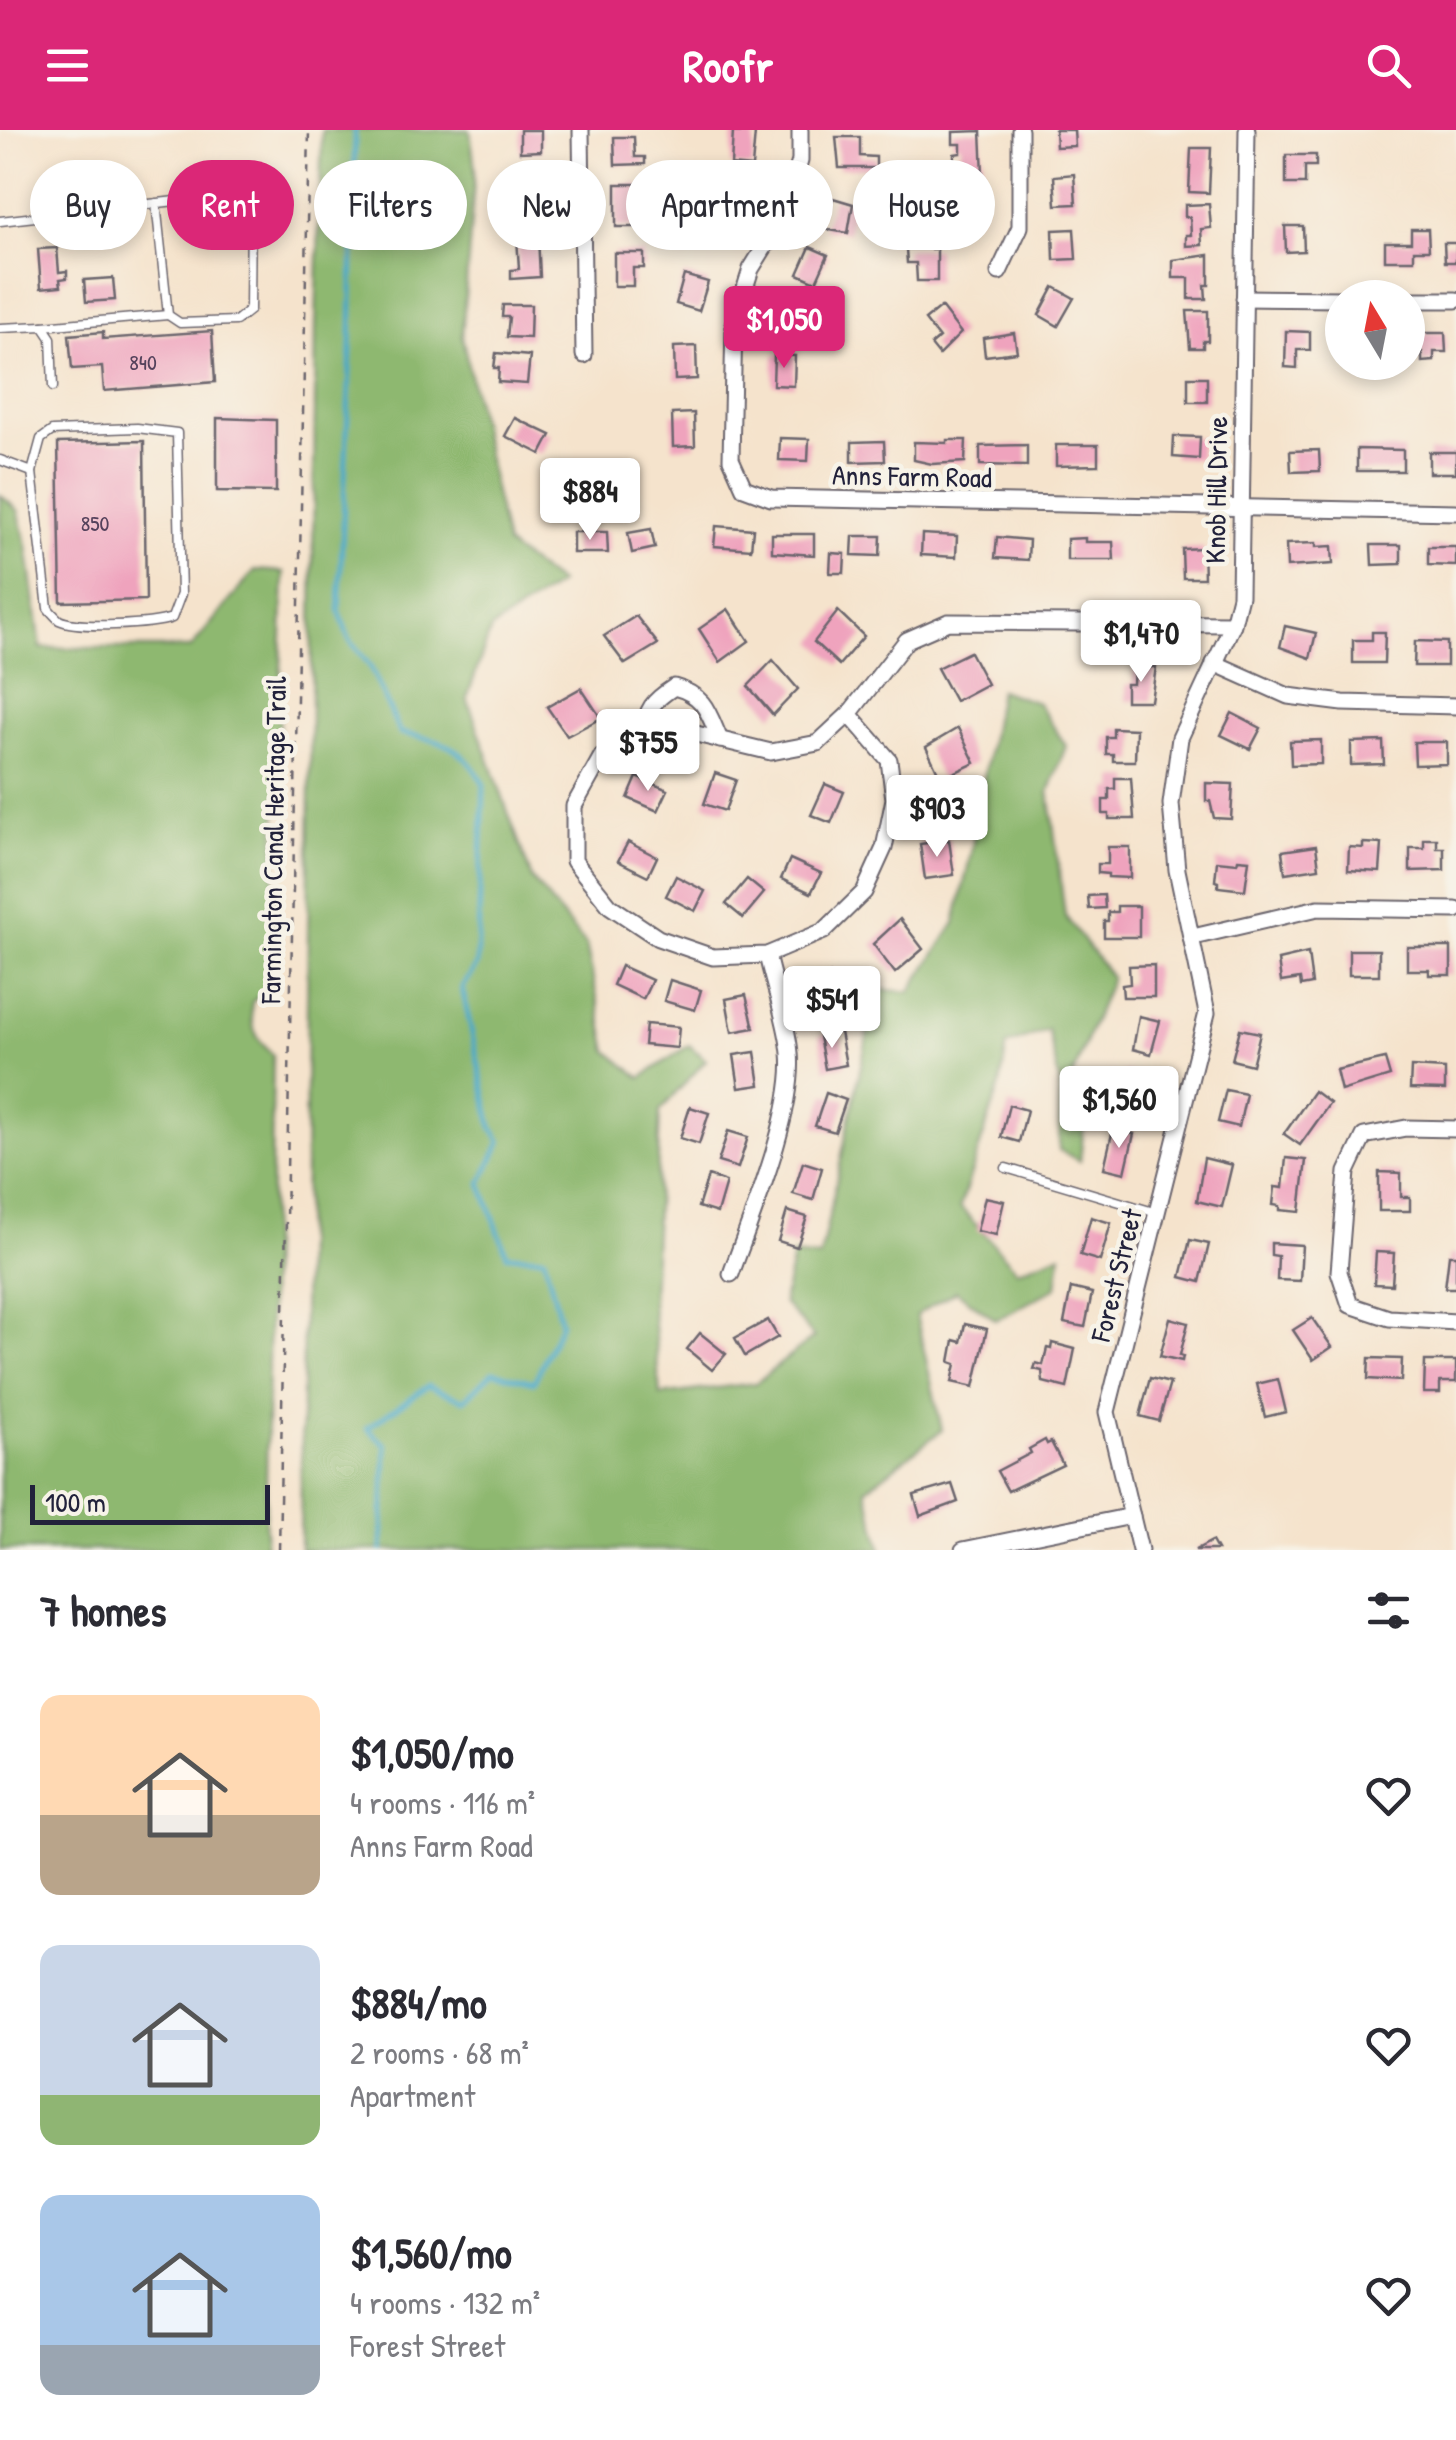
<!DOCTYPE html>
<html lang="en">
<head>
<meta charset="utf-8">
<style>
	:root { --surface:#fff; --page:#f7f7f7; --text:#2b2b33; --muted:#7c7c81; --accent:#db2777 }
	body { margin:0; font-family:"Patrick Hand",sans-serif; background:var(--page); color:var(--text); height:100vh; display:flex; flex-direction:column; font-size:38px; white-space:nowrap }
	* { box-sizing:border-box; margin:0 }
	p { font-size:32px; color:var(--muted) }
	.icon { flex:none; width:55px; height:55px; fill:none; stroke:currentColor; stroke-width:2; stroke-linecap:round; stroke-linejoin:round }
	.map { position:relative; height:1420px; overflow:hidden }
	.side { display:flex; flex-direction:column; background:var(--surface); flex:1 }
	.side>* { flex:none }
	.banner { position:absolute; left:30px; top:30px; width:1398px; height:90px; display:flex; gap:20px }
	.needle { width:65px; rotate:350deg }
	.tools { position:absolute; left:1325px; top:150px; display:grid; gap:20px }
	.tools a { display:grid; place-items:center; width:100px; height:100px; border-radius:50%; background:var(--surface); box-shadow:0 5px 15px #0003; font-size:50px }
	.scale { position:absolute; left:30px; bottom:25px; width:240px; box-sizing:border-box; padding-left:10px; border:5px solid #22223b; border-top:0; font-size:28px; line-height:35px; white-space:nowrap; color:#22223b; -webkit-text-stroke:8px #f7f3e8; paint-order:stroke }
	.price { position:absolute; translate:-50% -85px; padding:0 22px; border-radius:10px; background:#fff; color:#222; font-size:32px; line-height:65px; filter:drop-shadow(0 2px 5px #0008) }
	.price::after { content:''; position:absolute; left:50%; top:60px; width:30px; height:22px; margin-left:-15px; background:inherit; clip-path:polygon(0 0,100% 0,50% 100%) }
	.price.selected { background:var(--accent); color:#fff }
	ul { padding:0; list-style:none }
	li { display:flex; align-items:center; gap:30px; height:250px; padding:0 40px }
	li span { display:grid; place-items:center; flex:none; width:280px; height:200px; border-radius:20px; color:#555 }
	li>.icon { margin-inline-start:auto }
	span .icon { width:120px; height:120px; fill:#fffc; stroke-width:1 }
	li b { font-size:42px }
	h2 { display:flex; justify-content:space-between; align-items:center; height:120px; padding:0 40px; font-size:42px }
	.pill { padding:0 35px; border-radius:45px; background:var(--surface); box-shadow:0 5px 15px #0003; font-size:35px; line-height:90px }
	.pill.selected { background:var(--accent); color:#fff }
	header { display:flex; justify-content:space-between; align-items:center; height:130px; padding:0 40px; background:var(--accent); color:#fff; font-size:45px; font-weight:800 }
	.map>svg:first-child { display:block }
</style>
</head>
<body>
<header><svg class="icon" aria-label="menu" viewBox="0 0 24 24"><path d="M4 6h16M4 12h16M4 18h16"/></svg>Roofr<svg class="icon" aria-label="search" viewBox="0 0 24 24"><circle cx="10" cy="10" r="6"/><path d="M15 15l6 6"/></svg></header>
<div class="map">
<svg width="1456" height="1420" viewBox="0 0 1456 1420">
	<rect width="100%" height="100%" fill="#f7f3e8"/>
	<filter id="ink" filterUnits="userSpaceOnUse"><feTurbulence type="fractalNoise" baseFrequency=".01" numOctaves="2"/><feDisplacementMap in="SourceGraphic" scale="20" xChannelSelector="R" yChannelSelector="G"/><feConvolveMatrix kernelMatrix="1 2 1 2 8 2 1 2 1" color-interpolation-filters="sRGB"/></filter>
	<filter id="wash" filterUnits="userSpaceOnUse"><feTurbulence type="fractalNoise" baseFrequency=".0048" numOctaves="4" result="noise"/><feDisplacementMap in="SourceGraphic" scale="40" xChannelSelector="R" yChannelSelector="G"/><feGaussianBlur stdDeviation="2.25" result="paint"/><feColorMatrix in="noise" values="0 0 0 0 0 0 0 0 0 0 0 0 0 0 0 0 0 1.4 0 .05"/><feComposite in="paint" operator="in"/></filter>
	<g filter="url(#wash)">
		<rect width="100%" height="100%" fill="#f5e3cc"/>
		<g fill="#8eb86f" stroke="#586d55" stroke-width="2.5">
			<polygon points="322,0 470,0 475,39 462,206 506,415 559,454 491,499 467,568 532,749 586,815 608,921 641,948 689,915 706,930 660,981 652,1172 660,1265 756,1253 814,1207 783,1173 793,1125 820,1128 869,898 827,887 835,856 910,862 955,793 971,723 999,560 1038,573 1066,616 1049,662 1065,786 1111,847 1072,947 1084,993 1080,1031 1059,1020 1060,955 1048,900 1007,915 1000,955 960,1077 1017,1140 1061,1124 1057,1157 996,1190 956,1161 916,1185 942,1300 866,1359 882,1420 300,1420 316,193"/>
			<path d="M 0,365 L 18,380 L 27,415 L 41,518 L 191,518 L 255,440 L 284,442 L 271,857 L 252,872 C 249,896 256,909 273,925 L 265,1420 L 0,1420 Z"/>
		</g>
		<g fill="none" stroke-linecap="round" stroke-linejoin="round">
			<path stroke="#49a9c8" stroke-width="5" d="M 355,0 L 351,215 L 339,480 L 349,509 L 370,536 L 400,603 C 443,611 463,615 484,655 L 477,835 L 462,858 L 492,997 L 501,1012 L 481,1053 L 507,1125 L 544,1127 L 561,1193 L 534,1252 L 493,1242 L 464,1270 L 428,1256 L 367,1298 L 386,1315 L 382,1420"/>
		</g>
		<g id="blocks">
			<g fill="#efa3bd">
				<polygon points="520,0 541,0 541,21 520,22"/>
				<polygon points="1055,0 1074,0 1075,16 1056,17"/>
				<polygon points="981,1 983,44 963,45 963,35 954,36 954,24 961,23 961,14 953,14 953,2"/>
				<polygon points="733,2 755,3 752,37 731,35"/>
				<polygon points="614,7 634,7 635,27 645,27 645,34 615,35"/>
				<polygon points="836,7 860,7 860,26 876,27 876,38 839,38"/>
				<polygon points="1191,18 1211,18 1209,63 1189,62"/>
				<polygon points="1286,25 1316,25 1316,36 1305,36 1305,54 1286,54"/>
				<polygon points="1074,44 1076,74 1056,75 1054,46"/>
				<polygon points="539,54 542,92 521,93 519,67 508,68 508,56"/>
				<rect x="616" y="54" width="22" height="43"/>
				<polygon points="723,58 745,68 730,98 708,88"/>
				<polygon points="962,60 980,71 962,100 938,82 946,70 953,74"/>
				<polygon points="833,68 853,74 848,103 823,99"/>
				<polygon points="1209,74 1211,98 1201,99 1202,115 1186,116 1186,105 1191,105 1190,87 1185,87 1185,75"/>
				<polygon points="1285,96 1303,96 1304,121 1286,122"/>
				<polygon points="1074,99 1076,129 1054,130 1053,100"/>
				<polygon points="1411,99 1428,99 1429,120 1414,120 1414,130 1385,130 1385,112 1411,112"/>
				<polygon points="538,106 540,147 511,149 511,140 519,139 517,107"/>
				<polygon points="1444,113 1456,113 1456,132 1445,132"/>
				<polygon points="810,117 828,125 816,152 798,144"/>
				<polygon points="57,118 59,142 67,141 67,148 60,149 61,156 41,158 38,119"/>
				<polygon points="906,119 937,119 937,151 917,151 916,133 907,133"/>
				<polygon points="614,123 644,123 644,138 633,138 633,156 614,156"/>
				<polygon points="1209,125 1209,155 1205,155 1206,169 1189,169 1189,148 1173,148 1173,130"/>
				<polygon points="684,145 708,152 699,181 676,174"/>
				<polygon points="113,148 115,170 86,172 84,150"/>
				<polygon points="1054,157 1074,168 1058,196 1039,185"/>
				<polygon points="784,173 805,175 802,204 782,203"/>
				<polygon points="503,175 531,175 530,208 507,207 509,187 502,187"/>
				<polygon points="941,177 961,203 939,225 931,215 939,208 925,190"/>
				<polygon points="1187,181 1208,181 1208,211 1203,211 1203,218 1190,218"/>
				<polygon points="212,201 215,252 104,261 102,237 72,239 69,205 103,202 103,209"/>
				<polygon points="1286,201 1310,202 1310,220 1297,220 1297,238 1285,237"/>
				<polygon points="1014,203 1017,222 985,226 983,208"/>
				<polygon points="1417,203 1445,203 1446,222 1434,222 1434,231 1422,232 1422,222 1417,222"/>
				<polygon points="696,216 697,249 675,250 674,217"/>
				<polygon points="496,223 530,226 527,254 498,252 499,238 494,238"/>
				<polygon points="774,225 795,226 794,256 773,255"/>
				<rect x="1188" y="247" width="19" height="25"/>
				<polygon points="694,283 695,316 673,317 672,284"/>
				<polygon points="217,288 276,290 276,362 217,361"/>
				<polygon points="515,288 551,305 541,324 505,306"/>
				<polygon points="1174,306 1200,307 1199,329 1173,327"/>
				<polygon points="780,308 809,309 808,331 779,330"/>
				<polygon points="947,310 966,310 965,332 932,334 914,330 914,312 947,313"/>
				<polygon points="144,311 146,470 61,472 58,313"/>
				<polygon points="884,311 885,331 852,332 852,312"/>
				<polygon points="1027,315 1027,336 980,335 980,316"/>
				<polygon points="1056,315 1098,315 1098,335 1056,336"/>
				<polygon points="1357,319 1403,320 1403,341 1357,341"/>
				<polygon points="1319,320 1320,341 1291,342 1290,321"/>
				<rect x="1429" y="322" width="27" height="21"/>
				<polygon points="601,341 604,376 584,377 585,342"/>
				<polygon points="716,396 753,399 751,419 714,416"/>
				<polygon points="651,399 655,418 632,423 628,403"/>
				<polygon points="573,402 607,402 608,423 573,423"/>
				<polygon points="772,404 814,404 814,425 772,422"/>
				<polygon points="922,404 957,406 956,427 921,425"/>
				<polygon points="853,406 881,406 880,426 852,425"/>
				<polygon points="997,407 1029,410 1028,430 995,428"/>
				<polygon points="1085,408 1085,412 1113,412 1114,430 1067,430 1067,409"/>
				<polygon points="1316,413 1316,417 1332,416 1333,434 1287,437 1286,414"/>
				<polygon points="1371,415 1401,415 1401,434 1372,435"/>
				<polygon points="1428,417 1456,417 1456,436 1428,435"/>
				<polygon points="1203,418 1204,448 1183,448 1182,419"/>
				<polygon points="831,423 845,424 844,443 830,443"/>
				<polygon points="728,479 749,511 720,532 699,499"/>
				<polygon points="838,481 864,506 839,535 814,512"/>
				<polygon points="636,486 658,514 625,534 604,506"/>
				<polygon points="1285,496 1316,503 1310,528 1280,517"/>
				<polygon points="1372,502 1385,502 1384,533 1353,533 1353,510 1372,510"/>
				<polygon points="1415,511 1447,512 1447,536 1414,536"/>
				<polygon points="970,522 987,554 955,571 937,538"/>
				<polygon points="773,530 798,559 773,585 748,556"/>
				<polygon points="1134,537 1156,537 1151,571 1126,571 1126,554 1133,554"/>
				<polygon points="581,558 601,588 567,606 547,577"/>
				<polygon points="1232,583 1261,598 1250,619 1221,605"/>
				<polygon points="958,598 975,633 941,649 926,617"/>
				<polygon points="1113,598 1136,599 1135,631 1113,631 1113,624 1106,624 1106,607 1113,607"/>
				<polygon points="1321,610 1321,634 1291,635 1290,611"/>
				<polygon points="1383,611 1384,634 1351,635 1351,612"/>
				<polygon points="1414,612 1447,612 1447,634 1415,635"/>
				<polygon points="715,643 736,650 725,681 704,674"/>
				<polygon points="637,647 668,660 658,681 628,668"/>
				<polygon points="1115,648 1131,648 1134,689 1109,689 1109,684 1103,684 1103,670 1109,670 1109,659 1115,659"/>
				<polygon points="1206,653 1233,654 1231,689 1214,688 1210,671 1206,671"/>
				<polygon points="825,654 844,662 831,693 811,685"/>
				<polygon points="1424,709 1437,709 1437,718 1444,718 1444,740 1410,741 1410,718 1424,718"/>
				<polygon points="949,710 954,745 925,749 920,714"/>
				<polygon points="628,712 657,727 648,746 618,731"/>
				<polygon points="1363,713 1382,714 1380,742 1348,740 1349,717 1363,718"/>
				<polygon points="1316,716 1319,738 1285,743 1282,721"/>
				<polygon points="1108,717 1130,717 1130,748 1108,747 1108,744 1098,743 1098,734 1108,734"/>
				<polygon points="790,729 821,743 811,763 781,749"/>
				<polygon points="1238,729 1249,730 1245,760 1218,757 1218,752 1215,751 1217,731 1237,733"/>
				<polygon points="676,746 705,761 695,781 666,766"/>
				<polygon points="747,749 764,763 743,788 726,774"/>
				<polygon points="1104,765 1105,778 1089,779 1088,766"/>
				<polygon points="1117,776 1139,776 1139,807 1104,807 1104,791 1108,791 1108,782 1117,782"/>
				<polygon points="900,789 923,819 895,843 873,814"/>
				<polygon points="1407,817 1451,817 1451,845 1429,845 1429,840 1407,840"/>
				<rect x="1349" y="820" width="30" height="25"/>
				<polygon points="1308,823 1312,854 1301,856 1300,849 1281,852 1278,830"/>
				<polygon points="1154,835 1154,867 1123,867 1122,855 1130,854 1129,836"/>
				<polygon points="621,836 652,850 643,869 613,855"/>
				<polygon points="830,844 836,880 814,883 808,848"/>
				<polygon points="670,850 701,860 695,880 664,871"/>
				<polygon points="746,865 754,898 732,902 726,869"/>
				<polygon points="1139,886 1160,891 1151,924 1133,919"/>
				<polygon points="646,894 679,897 677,918 644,915"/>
				<polygon points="1240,899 1260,903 1252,935 1232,930"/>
				<polygon points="840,902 846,935 825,939 819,906"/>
				<polygon points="755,922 760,955 739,958 734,925"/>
				<polygon points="1385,929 1390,946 1341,961 1336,940"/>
				<polygon points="1411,937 1445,939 1445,960 1410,959"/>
				<polygon points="1124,942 1145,947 1136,981 1115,976"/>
				<polygon points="1226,960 1246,964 1239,997 1218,992"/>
				<polygon points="1314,961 1330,973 1300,1015 1284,1004"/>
				<polygon points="826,963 846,970 835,1002 815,996"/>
				<polygon points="1009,975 1027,980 1019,1012 1001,1007"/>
				<polygon points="690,977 709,983 699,1014 680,1008"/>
				<polygon points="1113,999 1134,1004 1125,1043 1104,1038"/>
				<polygon points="728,1001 748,1007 738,1038 718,1032"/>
				<polygon points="1204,1028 1232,1035 1222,1077 1197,1071"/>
				<polygon points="1286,1028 1306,1030 1300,1082 1280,1080 1280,1076 1273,1075 1275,1057 1283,1058"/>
				<polygon points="803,1032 822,1038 813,1070 793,1064"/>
				<polygon points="1379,1042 1401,1043 1401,1067 1410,1067 1410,1081 1379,1081"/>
				<polygon points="708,1046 726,1052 717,1083 698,1077"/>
				<polygon points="985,1067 1004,1071 996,1105 977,1101"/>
				<polygon points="787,1081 807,1087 797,1117 778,1111"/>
				<polygon points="1091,1087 1111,1093 1100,1131 1080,1125"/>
				<polygon points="1190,1110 1209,1114 1200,1152 1181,1147"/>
				<polygon points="1271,1113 1302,1115 1300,1151 1277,1150 1278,1126 1271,1125"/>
				<polygon points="1376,1122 1394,1123 1392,1155 1374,1154"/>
				<polygon points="1449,1125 1456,1125 1456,1158 1445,1158"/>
				<polygon points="1071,1158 1092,1163 1085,1197 1064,1193"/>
				<polygon points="1170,1188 1188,1193 1180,1225 1183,1226 1182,1231 1160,1226"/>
				<polygon points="1312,1188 1332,1217 1313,1230 1293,1200"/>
				<polygon points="768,1190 778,1207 745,1226 735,1208"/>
				<polygon points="965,1194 987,1199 974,1257 952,1252 956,1234 950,1232 954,1210 961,1212"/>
				<polygon points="700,1203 726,1224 712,1240 687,1219"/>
				<polygon points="1052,1213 1075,1219 1067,1258 1043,1252 1042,1241 1034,1239 1036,1233 1043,1235 1047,1218 1051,1219"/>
				<polygon points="1369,1228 1402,1229 1401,1251 1368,1249"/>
				<polygon points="1425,1231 1456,1231 1456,1252 1440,1252 1440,1263 1424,1263"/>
				<polygon points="1150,1248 1170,1253 1159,1291 1140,1286"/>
				<polygon points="1278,1249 1286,1282 1265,1287 1257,1254"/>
				<polygon points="1045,1310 1047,1314 1051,1312 1063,1335 1008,1361 997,1341 1031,1323 1029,1319"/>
				<polygon points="952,1354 958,1372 920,1386 914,1365"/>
				<polygon points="1212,1411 1217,1420 1195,1420"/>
			</g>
		</g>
	</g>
	<g filter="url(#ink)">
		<use href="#blocks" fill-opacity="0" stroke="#6c666e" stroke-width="2.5"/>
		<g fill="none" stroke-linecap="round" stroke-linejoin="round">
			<defs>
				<g id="lane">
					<polyline points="0,91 237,64 251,76 250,180 236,191 180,193 168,185 156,73"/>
					<polyline points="43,196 168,185"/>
					<polyline points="0,198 43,196 51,208 53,257"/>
					<path d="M 137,298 L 177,303 L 181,464 L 172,488 C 152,495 77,499 59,490 C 57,488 49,480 48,478 L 32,342 L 41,309 L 52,301 Z"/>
					<polyline points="0,330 32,342"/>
					<polyline points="1006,1038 1157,1083"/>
				</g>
				<g id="street">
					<polyline points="581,0 584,225"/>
					<polyline points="800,0 800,31 782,89 751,139 734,193 731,329 744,358 771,368 1456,382"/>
					<polyline points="999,142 1020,97 1020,0"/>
					<polyline points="1244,168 1342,169"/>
					<polyline points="1408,170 1456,170"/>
					<polyline points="1214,533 1288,566 1343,573 1456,576"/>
					<polyline points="849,584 889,630 894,669 884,718 864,762 824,801 767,825 713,827 658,808 610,776 574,731 574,676 602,626 645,603 688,602 771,622 818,613 849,584 907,510 948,492 1233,494"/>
					<path d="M 645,603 C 645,579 654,570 674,557 C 705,565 708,582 720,610"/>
					<polyline points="1193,807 1318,778 1456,780"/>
					<polyline points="1456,999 1406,998 1364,1006 1347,1042 1339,1142 1350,1175 1389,1188 1456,1192"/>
					<path d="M 731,1144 C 751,1088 796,980 790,923 C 787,891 774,857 767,825"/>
					<polyline points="963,1420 1132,1386"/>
					<polyline points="1140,1420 1107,1282 1207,883 1177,740 1171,674 1180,608 1233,494 1240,466 1247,0"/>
				</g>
			</defs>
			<use href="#lane" stroke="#6c666e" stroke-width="11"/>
			<use href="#street" stroke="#6c666e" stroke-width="19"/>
			<polyline stroke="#6c666e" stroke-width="2.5" stroke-dasharray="8 8" stroke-linecap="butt" points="279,1420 309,0"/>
			<use href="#lane" stroke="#fff" stroke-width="8"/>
			<use href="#street" stroke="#fff" stroke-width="15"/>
		</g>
	</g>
	<g text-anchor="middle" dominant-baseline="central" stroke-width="9" stroke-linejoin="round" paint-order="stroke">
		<g font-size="22" fill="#55425c">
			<text x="143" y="232">840</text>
			<text x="95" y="393">850</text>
		</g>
		<g font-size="28" fill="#22223b" stroke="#f7f3e8">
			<text transform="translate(912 346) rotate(1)">Anns Farm Road</text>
			<text transform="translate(1216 360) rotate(-89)">Knob Hill Drive</text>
			<text transform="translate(273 710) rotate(-89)">Farmington Canal Heritage Trail</text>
			<text transform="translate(1116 1145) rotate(-76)">Forest Street</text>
		</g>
	</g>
</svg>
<div class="tools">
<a><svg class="needle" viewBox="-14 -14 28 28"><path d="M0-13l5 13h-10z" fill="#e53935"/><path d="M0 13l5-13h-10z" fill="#7c7c81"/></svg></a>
</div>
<div class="scale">100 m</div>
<b class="price selected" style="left:784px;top:241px">$1,050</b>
<b class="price" style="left:590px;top:413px">$884</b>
<b class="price" style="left:1141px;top:555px">$1,470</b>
<b class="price" style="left:648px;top:664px">$755</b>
<b class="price" style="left:937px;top:730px">$903</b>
<b class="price" style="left:832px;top:921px">$541</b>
<b class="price" style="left:1119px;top:1021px">$1,560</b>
<div class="banner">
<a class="pill">Buy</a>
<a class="pill selected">Rent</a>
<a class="pill">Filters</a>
<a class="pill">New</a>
<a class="pill">Apartment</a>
<a class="pill">House</a>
</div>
</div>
<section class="side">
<h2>7 homes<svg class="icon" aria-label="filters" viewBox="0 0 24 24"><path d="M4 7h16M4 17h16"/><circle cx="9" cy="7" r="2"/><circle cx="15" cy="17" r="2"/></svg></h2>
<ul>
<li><span style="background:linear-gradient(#ffd9b3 60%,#b9a48a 0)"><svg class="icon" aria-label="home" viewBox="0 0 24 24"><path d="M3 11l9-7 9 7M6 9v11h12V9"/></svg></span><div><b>$1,050/mo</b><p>4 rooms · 116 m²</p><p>Anns Farm Road</p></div><svg class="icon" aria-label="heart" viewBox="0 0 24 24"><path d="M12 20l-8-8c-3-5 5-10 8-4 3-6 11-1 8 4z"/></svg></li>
<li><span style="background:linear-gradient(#c9d6e8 75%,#8fb573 0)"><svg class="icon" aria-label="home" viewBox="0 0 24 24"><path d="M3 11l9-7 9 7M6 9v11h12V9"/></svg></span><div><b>$884/mo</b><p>2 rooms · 68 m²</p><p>Apartment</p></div><svg class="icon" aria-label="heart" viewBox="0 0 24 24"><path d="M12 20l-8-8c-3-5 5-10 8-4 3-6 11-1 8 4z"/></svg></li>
<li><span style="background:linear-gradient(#a9c7e8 75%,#9aa5b1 0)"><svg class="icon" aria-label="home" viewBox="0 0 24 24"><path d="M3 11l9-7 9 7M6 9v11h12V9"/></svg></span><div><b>$1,560/mo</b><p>4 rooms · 132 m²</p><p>Forest Street</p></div><svg class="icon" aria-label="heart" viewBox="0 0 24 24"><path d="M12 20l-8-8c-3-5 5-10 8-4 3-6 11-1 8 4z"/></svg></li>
</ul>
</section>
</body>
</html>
